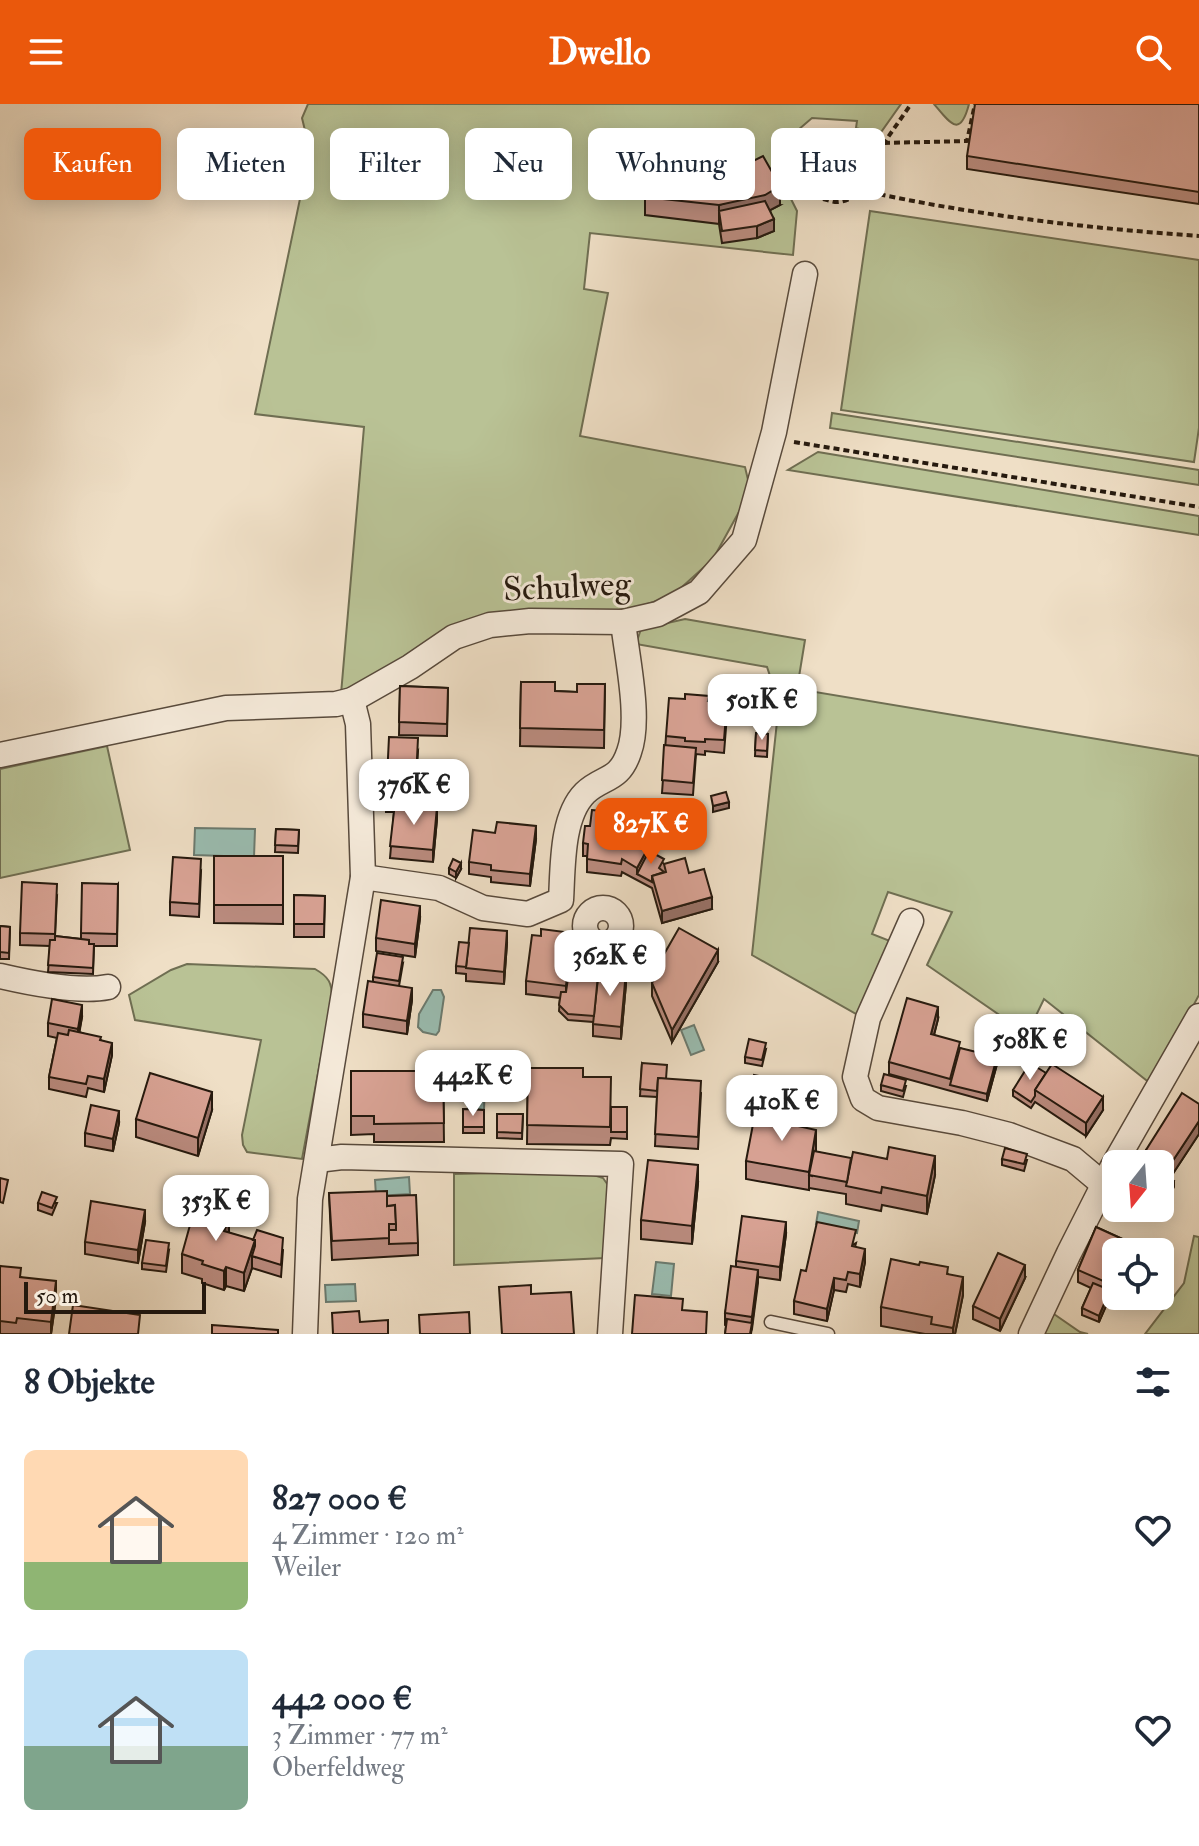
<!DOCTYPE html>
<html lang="de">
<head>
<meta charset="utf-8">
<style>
	:root { --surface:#fff; --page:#f6f6f7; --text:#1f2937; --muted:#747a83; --accent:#ea580c }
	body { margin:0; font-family:"IM FELL Double Pica",serif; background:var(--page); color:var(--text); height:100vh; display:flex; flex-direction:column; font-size:30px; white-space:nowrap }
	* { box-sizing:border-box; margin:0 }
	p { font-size:26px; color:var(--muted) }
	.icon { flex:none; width:44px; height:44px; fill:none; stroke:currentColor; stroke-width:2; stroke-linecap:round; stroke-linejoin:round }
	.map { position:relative; height:1230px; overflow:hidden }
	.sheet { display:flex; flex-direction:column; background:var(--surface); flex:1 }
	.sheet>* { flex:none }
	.hud { position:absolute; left:24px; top:24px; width:1152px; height:72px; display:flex; gap:16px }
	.needle { width:52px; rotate:197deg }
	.buttons { position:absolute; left:1102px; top:1046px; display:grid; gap:16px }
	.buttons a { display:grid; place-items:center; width:72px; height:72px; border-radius:12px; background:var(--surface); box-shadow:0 4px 20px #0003; font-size:40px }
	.scale { position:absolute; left:24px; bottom:20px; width:182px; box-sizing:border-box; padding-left:8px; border:4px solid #25190e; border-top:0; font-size:22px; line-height:28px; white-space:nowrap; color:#25190e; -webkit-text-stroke:6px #f5eada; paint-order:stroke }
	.price { position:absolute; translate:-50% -68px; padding:0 18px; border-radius:16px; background:#fff; color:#222; font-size:26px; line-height:52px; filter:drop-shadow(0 2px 4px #0008) }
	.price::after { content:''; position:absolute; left:50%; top:48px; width:24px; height:18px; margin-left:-12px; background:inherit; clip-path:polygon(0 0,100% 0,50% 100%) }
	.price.current { background:var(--accent); color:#fff }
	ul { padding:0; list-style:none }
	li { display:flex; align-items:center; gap:24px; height:200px; padding:0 24px }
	li span { display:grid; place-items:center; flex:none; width:224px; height:160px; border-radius:12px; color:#555 }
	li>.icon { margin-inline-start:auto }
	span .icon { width:96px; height:96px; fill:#fffc; stroke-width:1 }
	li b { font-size:34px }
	h2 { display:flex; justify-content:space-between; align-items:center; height:96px; padding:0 24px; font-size:34px }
	.pill { padding:0 28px; border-radius:12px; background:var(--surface); box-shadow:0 4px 20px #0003; font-size:28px; line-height:72px }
	.pill.current { background:var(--accent); color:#fff }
	header { display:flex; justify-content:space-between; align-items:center; height:104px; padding:0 24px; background:var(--accent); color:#fff; font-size:36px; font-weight:700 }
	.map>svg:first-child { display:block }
</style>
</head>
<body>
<header><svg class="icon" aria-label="menu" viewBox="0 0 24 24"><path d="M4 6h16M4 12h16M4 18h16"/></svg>Dwello<svg class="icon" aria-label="search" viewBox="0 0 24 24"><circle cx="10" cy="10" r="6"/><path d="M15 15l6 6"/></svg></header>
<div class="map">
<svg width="1199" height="1230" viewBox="0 0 1199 1230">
	<rect width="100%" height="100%" fill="#efdfc6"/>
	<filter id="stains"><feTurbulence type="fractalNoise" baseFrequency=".0025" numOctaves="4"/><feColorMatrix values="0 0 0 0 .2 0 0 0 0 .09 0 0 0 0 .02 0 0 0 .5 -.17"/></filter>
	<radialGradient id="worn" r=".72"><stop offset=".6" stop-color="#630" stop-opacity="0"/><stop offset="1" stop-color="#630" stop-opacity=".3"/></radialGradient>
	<g fill="#b9c295" stroke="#6f6e52" stroke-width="2">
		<polygon points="308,0 901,0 879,31 856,24 857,17 812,14 791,32 782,77 797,107 793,151 590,129 584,185 608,189 580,332 745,363 749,380 740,406 713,455 672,492 620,509 500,511 341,590 364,323 255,310 310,47 302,14"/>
		<path d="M 934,0 L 969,0 C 960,35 950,19 934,0 Z"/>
		<path d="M 837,38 L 857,48 L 858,51 L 841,90 L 835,92 C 830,90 822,88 817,83 C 800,68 819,39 837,38 Z"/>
		<polygon points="870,107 1199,156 1199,324 1194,358 841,306"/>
		<polygon points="832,309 1199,366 1199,381 830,324"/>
		<polygon points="818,348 1199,412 1199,431 788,366"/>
		<polygon points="685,515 805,536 797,585 1199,652 1199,891 1151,980 1044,895 1027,930 927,861 952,808 888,788 872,830 890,837 858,911 752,851 779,599 767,563 636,540 641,525"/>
		<polygon points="107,642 130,746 0,774 0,665"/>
		<path d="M 187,860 L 315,865 C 329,873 332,879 332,894 L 302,1055 L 247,1048 L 243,1041 L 242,1031 L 261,936 L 135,916 L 129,891 L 171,866 Z"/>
		<polygon points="581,1067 603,1074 610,1084 605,1154 454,1161 454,1070"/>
		<polygon points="1194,1132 1199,1133 1199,1230 1145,1230 1184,1179"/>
		<polygon points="1051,1208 1080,1228 1088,1230 1041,1230"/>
	</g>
	<g fill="#9abdb1" stroke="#6b7b70" stroke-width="2">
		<polygon points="420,666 449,667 449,681 419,680"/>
		<polygon points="195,724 255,725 254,753 194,751"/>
		<polygon points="433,886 441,886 444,893 439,927 436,931 423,928 418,923 419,910"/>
		<polygon points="694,921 704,946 691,951 681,926"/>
		<polygon points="468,975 485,975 484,1006 468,1006"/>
		<polygon points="409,1073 410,1090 376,1092 375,1076"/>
		<polygon points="818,1108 859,1117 857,1129 816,1120"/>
		<polygon points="656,1158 674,1160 671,1192 652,1190"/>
		<polygon points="355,1180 356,1197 326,1198 325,1181"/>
	</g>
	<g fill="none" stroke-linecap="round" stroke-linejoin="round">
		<defs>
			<polyline id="lane" points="771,1218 828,1230"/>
			<g id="street">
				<polyline points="0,651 226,604 336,600 352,596 410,563 454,533 490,521 530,517 623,518 658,510 699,488 744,436 774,328 805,170"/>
				<path d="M 363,773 L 439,784 L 483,804 L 528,810 L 561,796 C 563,764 561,713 585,689 C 603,672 619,678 629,648 C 641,615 627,554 623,518"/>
				<circle cx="603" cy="822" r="18"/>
				<polyline points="911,817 868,914 855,973 863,995 878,1004 962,1019 1009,1031 1073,1055 1104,1081"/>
				<path d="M 0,872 C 30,879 78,889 108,883"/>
				<polyline points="317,1056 342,1053 621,1060 610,1230"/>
				<polyline points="305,1230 310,1095 363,773 358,620 352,596"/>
				<polyline points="1031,1230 1069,1149 1112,1064 1199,912"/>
			</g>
		</defs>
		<use href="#lane" stroke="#584a3c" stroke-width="15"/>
		<use href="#street" stroke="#584a3c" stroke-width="27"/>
		<g stroke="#25190e" stroke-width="4" stroke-dasharray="6 4" stroke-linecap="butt">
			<polyline points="884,39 967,37 975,0"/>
			<polyline points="867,53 884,39 911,0"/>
			<path d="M 860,86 C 972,111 1085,124 1199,132"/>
			<path d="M 823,95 C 828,96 832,98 837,98 C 866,97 878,56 856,38 C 852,36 847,35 843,33"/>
			<polyline points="794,338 1199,403"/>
		</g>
		<use href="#lane" stroke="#f5eada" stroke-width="12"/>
		<use href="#street" stroke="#f5eada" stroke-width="24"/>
	</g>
	<g fill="#bb8c80" stroke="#25190e" stroke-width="2">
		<polygon points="1199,0 1199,100 967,65 967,52"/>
		<polygon points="645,93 780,101 770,106 774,127 757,134 722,139 719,120 645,111"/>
		<polygon points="521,578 555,587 577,588 605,580 604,644 520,642"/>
		<polygon points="400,582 448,584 447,632 399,631"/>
		<polygon points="709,597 727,611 724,649 705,647 705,651 696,650 693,691 662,689 666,632"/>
		<polygon points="756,629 768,630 767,653 755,652"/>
		<polygon points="418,647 415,701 437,715 433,758 390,754 394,708 386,708 386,695"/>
		<polygon points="627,723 625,734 638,736 659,736 652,749 664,760 689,769 712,805 662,819 652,784 622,768 621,772 587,768 587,752 583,752 583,739"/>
		<polygon points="276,725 299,726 298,749 275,748"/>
		<polygon points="495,729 536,735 530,782 491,778 491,773 469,770 469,758"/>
		<polygon points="214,752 283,752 283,820 214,819"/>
		<polygon points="449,764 461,765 456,774 449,770"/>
		<polygon points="201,767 199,813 170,811 170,798"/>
		<polygon points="118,780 117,842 94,842 93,870 48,868 50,842 20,841 20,829 57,792 55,832 81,835 81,829"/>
		<polygon points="294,791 325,792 324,833 294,833"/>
		<polygon points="420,814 415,853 376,847 376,834"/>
		<polygon points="0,822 10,823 9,855 0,855"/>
		<polygon points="565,835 571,848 568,874 626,880 621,935 593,932 593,918 568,916 559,907 560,894 526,890 526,877"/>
		<polygon points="469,839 507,839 504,880 466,877 466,870 456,869 456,862"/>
		<polygon points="718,858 672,938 652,892 652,879 659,866 659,859"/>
		<polygon points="403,859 399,882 412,896 407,930 363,923 363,910 373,878 373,873"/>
		<polygon points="82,913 79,928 101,936 112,951 104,988 88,984 86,993 49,985 49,973 57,934 48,932 48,919"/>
		<polygon points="938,915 934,931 960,944 997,960 987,997 889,970 889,958"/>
		<polygon points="1017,936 1013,949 1004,947 1004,940"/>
		<polygon points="766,945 762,962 745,959 745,953"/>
		<polygon points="642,959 666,975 701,989 698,1045 655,1042 657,993 640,992"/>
		<polygon points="528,964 583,973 611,1003 627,1003 627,1035 611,1034 610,1041 527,1040"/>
		<polygon points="351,967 443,967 444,1038 374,1038 374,1030 351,1031"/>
		<polygon points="1046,969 1103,1006 1086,1032 1035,998 1031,1004 1013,992 1013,986"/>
		<polygon points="768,980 762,1003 749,1000 749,994"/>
		<polygon points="881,981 906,982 903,993 881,987"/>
		<polygon points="1199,1000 1199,1030 1170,1074 1160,1067 1160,1060 1149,1060 1146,1058 1146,1046"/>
		<polygon points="463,1005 484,1006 484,1029 463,1029"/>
		<polygon points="212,1006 198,1052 136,1033 136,1015"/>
		<polygon points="497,1010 523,1010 522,1035 497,1034"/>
		<polygon points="119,1019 113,1047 85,1042 85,1029"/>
		<polygon points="800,1022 816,1044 816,1048 935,1071 927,1110 882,1101 881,1107 846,1100 846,1090 809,1084 809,1086 746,1075 746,1057"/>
		<polygon points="1002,1055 1027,1056 1024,1067 1002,1061"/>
		<polygon points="698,1079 692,1140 641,1135 641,1116"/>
		<polygon points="329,1089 387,1092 418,1139 418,1151 332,1156"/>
		<polygon points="38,1099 57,1099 52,1111 38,1106"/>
		<polygon points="145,1118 138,1159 85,1150 85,1138"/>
		<polygon points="1096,1123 1129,1138 1129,1148 1116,1148 1116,1179 1099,1218 1082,1211 1082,1204 1091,1184 1078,1178 1078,1166"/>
		<polygon points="229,1129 283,1146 281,1173 252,1164 244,1187 226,1182 224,1186 202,1179 202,1175 182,1169 182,1150"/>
		<polygon points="786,1130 780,1176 758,1173 751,1230 725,1230 726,1222 725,1221 725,1209 736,1163 736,1157"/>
		<polygon points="856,1139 855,1143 865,1158 860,1183 848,1180 846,1188 834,1186 827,1217 794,1210 794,1197 806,1167"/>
		<polygon points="169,1146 166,1168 142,1165 142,1159"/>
		<polygon points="0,1162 21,1173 56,1195 51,1230 0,1230"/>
		<polygon points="948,1170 963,1191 955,1230 925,1230 881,1222 881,1203"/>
		<polygon points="1025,1174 1000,1227 973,1215 973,1202"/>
	</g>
	<g fill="#987268" stroke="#25190e" stroke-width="2">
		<polygon points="780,82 780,101 765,109 719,107 719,120 719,101"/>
		<polygon points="774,115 774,127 757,134 757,122"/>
		<polygon points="729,698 729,704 713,708 713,702"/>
		<polygon points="437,703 437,715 433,758 433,746"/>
		<polygon points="536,722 536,735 530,782 530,770"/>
		<polygon points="659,724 659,736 640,771 637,770 637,764"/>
		<polygon points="461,759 461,765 456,774 456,768"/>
		<polygon points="712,793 712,805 662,819 662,807"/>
		<polygon points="420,802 420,814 415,853 415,840"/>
		<polygon points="507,827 507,839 504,880 504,868"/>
		<polygon points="571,835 571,848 566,894 566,882"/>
		<polygon points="718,846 718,858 672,938 672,926"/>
		<polygon points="626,867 626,880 621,935 621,923"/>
		<polygon points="412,884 412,896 407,930 407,917"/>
		<polygon points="82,901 82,913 78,937 78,925"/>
		<polygon points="938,903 938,915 931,942 931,930"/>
		<polygon points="112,939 112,951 104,988 104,975"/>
		<polygon points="997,953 997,960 987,997 987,990"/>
		<polygon points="212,988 212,1006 198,1052 198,1034"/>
		<polygon points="1103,993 1103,1006 1086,1032 1086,1019"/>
		<polygon points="119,1007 119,1019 113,1047 113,1035"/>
		<polygon points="1199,1017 1199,1030 1170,1074 1170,1061"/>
		<polygon points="816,1026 816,1044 812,1072 809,1071 809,1086 809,1068"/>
		<polygon points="935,1052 935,1071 927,1110 927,1092"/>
		<polygon points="698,1061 698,1079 692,1140 692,1122"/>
		<polygon points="1174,1077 1174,1083 1162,1105 1162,1099"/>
		<polygon points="145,1106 145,1118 138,1159 138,1146"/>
		<polygon points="229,1113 229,1132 224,1127"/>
		<polygon points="786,1118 786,1130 780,1176 780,1163"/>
		<polygon points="255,1136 255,1153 252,1152 252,1164 244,1187 244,1169"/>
		<polygon points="865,1145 865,1158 860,1183 860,1170"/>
		<polygon points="1025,1161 1025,1174 1000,1227 1000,1215"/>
		<polygon points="226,1163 226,1182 224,1186 224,1167"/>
		<polygon points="758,1166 758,1179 752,1225 750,1230"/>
		<polygon points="1116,1166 1116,1179 1099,1218 1099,1212 1110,1186 1110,1180"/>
		<polygon points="963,1173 963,1191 955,1230 953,1230 953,1224"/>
		<polygon points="834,1174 834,1186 827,1217 827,1205"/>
		<polygon points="56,1177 56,1195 51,1230 51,1218"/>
	</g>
	<g fill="#d9a395" stroke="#25190e" stroke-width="2">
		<polygon points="975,0 1199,0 1199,88 967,52"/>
		<polygon points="763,52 780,82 765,91 719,101 645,93 651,59 708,67 729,66 743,62"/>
		<polygon points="765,97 774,115 757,122 722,127 719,107"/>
		<polygon points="521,578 555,578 555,587 577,588 577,580 605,580 604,626 520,624"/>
		<polygon points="400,582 448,584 447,620 399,618"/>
		<polygon points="685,590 709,592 708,597 727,598 724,636 705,635 705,638 685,637 685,634 666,632 669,594 685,595"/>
		<polygon points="756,629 768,630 767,647 755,646"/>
		<polygon points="389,633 418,634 415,697 386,695"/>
		<polygon points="664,641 696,644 693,679 662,676"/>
		<polygon points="726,688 729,698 713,702 711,692"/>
		<polygon points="395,699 437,703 433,746 390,742"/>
		<polygon points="592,706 627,710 624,734 638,736 648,718 659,724 637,764 622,755 621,760 587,755 588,740 583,739 585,722 590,722"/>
		<polygon points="497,718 536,722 530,770 491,766 491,761 469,758 473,726 495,729"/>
		<polygon points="276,725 299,726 298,742 275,741"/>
		<polygon points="649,747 664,755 659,764 664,768 652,772 652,778 637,770"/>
		<rect x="214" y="752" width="69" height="49"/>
		<polygon points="173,753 201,755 199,800 170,798"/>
		<polygon points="685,754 689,769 704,765 712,793 662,807 652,772 666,768 664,760"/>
		<polygon points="453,755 461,759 456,768 449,764"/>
		<polygon points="22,778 57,780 55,830 20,829"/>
		<polygon points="82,779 118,780 117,830 81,829"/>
		<polygon points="294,791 325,792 324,820 294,820"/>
		<polygon points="381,796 420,802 415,840 376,834"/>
		<polygon points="0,822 10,823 9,849 0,848"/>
		<polygon points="470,824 507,827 504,868 466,864"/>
		<polygon points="679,824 718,846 672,926 652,879 662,861 659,859"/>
		<polygon points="541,825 565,828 564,835 571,835 566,882 526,877 532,831 541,832"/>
		<polygon points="55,832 89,836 89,840 94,840 93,864 48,861 50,836 55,836"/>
		<polygon points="459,838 469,839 466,863 456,862"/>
		<polygon points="377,849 403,853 399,877 373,873"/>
		<polygon points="599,865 626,867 621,923 593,920"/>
		<polygon points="598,871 594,912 568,910 559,901 561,888 566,888 568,874 583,875"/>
		<polygon points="368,877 412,884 407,917 363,910"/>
		<polygon points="907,894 938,903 931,930 960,938 950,975 889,958"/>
		<polygon points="52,895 82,901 78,925 48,919"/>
		<polygon points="69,926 101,933 100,936 112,939 104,975 88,972 86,980 49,973 58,929 68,931"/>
		<polygon points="1008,928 1017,930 1013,943 1004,940"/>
		<polygon points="749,935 766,939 762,956 745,953"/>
		<polygon points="960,944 997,953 987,990 950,981"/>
		<polygon points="642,959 667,961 666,975 658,974 657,987 640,985"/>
		<polygon points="1030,959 1046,969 1035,986 1035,992 1031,998 1013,986"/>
		<polygon points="1052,960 1103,993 1086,1019 1035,986"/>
		<polygon points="528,964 583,964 583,973 611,973 610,1023 527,1021"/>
		<polygon points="351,967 443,967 444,1019 374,1020 374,1012 351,1012"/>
		<polygon points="150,969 212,988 198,1034 136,1015"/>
		<polygon points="884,970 906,976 903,987 881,981"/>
		<polygon points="754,971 768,974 762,997 749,994"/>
		<polygon points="658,974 701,977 698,1033 655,1030"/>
		<polygon points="1182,989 1199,1000 1199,1017 1170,1061 1146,1046"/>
		<polygon points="91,1001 119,1007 113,1035 85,1029"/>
		<rect x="611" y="1003" width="16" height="25"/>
		<polygon points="463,1005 484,1006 484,1023 463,1023"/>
		<polygon points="774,1009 800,1013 798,1022 816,1026 809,1068 746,1057 754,1015 772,1018"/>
		<polygon points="497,1010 523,1010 522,1029 497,1028"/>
		<polygon points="889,1043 935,1052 927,1092 882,1083 881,1089 846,1082 853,1048 887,1055"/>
		<polygon points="1005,1044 1027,1050 1024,1060 1002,1055"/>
		<polygon points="814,1047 851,1054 847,1078 809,1071"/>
		<polygon points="648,1056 698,1061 692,1122 641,1116"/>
		<polygon points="1160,1069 1174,1077 1162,1099 1160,1097"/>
		<polygon points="0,1074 8,1076 3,1099 0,1098"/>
		<polygon points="387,1087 387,1102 395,1101 396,1120 389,1120 389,1134 332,1137 329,1089"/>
		<polygon points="42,1088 57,1093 52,1104 38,1099"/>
		<polygon points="416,1091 418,1139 389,1140 389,1126 396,1126 396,1120 395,1101 387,1102 387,1092"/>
		<polygon points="91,1097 145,1106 138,1146 85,1138"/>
		<polygon points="195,1103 229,1113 224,1127 255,1136 244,1169 226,1163 224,1167 202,1160 203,1157 182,1150"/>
		<polygon points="742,1112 786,1118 780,1163 736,1157"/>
		<polygon points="817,1118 856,1126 852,1142 865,1145 860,1170 848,1168 846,1176 834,1174 827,1205 794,1197 801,1166 806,1167"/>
		<polygon points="1096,1123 1129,1138 1124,1148 1116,1148 1116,1166 1110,1180 1078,1166"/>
		<polygon points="257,1126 283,1134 281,1161 252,1152 255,1142 255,1136 253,1136"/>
		<polygon points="146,1136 169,1139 166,1162 142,1159"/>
		<polygon points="998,1149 1025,1161 1000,1215 973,1202"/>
		<polygon points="891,1155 919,1161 920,1158 948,1163 947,1170 963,1173 953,1224 931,1220 932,1213 881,1203"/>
		<polygon points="0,1162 21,1164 20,1173 56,1177 51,1218 17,1214 16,1219 0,1217"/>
		<polygon points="731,1162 758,1166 752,1213 725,1209"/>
		<polygon points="1093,1179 1110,1186 1099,1212 1082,1204"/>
		<polygon points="531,1181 531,1190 571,1188 574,1230 502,1230 499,1183"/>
		<polygon points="635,1191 683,1195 682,1206 707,1208 706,1230 632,1230"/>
		<polygon points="73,1201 140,1211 138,1230 69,1230"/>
		<polygon points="359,1207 360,1218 388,1216 388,1230 333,1230 332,1209"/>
		<polygon points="469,1208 470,1230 420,1230 419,1211"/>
		<polygon points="727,1215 752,1219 750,1230 725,1230"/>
		<polygon points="212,1221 278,1226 278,1230 212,1230"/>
	</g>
	<g text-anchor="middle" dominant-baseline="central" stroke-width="6" stroke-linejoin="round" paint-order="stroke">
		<g font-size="34" fill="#25190e" stroke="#f5eada">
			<text transform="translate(567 483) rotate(-3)">Schulweg</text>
		</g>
	</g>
	<rect width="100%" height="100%" filter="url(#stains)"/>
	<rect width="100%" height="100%" fill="url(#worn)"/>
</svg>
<div class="buttons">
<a><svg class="needle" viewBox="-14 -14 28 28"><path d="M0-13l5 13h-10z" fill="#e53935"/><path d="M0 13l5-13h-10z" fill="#747a83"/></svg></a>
<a><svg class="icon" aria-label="locate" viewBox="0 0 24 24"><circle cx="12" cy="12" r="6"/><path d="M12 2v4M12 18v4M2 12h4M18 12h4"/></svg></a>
</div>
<div class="scale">50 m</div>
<b class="price" style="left:762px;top:638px">501K €</b>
<b class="price" style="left:414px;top:723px">376K €</b>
<b class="price current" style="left:651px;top:762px">827K €</b>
<b class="price" style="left:610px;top:894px">362K €</b>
<b class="price" style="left:1030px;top:978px">508K €</b>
<b class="price" style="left:473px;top:1014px">442K €</b>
<b class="price" style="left:782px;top:1039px">410K €</b>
<b class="price" style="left:216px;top:1139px">353K €</b>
<div class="hud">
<a class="pill current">Kaufen</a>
<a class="pill">Mieten</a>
<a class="pill">Filter</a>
<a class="pill">Neu</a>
<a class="pill">Wohnung</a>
<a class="pill">Haus</a>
</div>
</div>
<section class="sheet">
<h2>8 Objekte<svg class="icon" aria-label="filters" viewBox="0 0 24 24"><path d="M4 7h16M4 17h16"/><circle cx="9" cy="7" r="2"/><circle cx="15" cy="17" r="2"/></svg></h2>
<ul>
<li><span style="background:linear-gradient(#ffd9b3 70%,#8fb573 0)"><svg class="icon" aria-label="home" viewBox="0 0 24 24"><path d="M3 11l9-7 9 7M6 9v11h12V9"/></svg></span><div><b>827 000 €</b><p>4 Zimmer · 120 m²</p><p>Weiler</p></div><svg class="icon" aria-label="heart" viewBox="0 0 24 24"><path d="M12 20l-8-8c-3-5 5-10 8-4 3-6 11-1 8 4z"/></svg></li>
<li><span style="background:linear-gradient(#bfe0f5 60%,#7fa58c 0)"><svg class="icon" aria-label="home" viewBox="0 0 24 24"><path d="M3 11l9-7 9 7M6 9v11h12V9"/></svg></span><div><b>442 000 €</b><p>3 Zimmer · 77 m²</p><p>Oberfeldweg</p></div><svg class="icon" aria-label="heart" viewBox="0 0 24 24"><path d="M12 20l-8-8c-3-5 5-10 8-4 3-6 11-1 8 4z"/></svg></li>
</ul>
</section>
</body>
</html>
